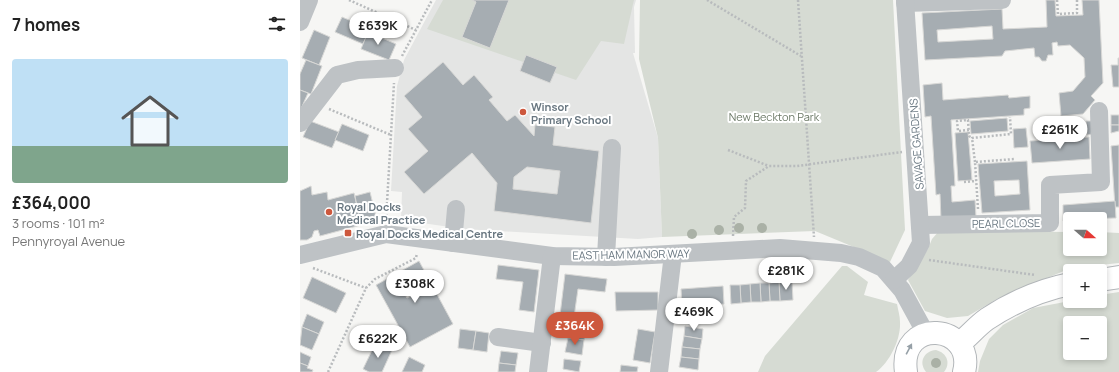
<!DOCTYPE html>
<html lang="en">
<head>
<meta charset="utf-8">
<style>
	:root { --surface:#fff; --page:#f6f6f6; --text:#222; --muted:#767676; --line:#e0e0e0; --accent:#cd583d }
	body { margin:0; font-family:Manrope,sans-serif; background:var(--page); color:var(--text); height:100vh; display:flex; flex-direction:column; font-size:15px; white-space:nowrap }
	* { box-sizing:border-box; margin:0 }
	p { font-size:13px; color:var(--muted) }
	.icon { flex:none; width:22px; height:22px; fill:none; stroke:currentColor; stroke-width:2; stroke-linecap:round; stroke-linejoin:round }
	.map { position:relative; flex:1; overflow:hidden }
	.drawer { display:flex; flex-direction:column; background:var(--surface); width:300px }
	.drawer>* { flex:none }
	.needle { width:26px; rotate:110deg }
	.buttons { position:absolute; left:763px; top:212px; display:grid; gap:8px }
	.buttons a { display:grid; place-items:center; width:44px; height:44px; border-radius:4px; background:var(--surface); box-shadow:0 2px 6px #0003; font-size:20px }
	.price { position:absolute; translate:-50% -34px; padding:0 9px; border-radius:14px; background:#fff; color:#222; font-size:13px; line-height:26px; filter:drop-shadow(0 1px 2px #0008) }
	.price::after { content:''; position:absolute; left:50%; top:24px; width:12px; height:9px; margin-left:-6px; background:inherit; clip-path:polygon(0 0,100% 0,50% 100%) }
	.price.current { background:var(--accent); color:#fff }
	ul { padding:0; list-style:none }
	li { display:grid; align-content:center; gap:8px; height:212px; padding:0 12px }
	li+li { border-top:1px solid var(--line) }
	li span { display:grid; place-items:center; height:124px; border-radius:4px; color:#555 }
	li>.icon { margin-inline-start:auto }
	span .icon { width:72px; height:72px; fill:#fffc; stroke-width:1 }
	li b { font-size:17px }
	h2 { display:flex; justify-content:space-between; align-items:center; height:48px; padding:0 12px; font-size:17px }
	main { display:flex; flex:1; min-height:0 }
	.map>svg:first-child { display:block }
</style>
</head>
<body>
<main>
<section class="drawer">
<h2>7 homes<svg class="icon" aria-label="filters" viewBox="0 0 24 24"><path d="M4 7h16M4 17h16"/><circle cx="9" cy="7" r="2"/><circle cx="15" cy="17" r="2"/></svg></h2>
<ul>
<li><span style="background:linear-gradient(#bfe0f5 70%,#7fa58c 0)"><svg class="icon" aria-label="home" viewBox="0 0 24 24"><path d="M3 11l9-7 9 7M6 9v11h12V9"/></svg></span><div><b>£364,000</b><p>3 rooms · 101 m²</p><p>Pennyroyal Avenue</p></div></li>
</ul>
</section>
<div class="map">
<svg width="819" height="372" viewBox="0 0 819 372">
	<rect width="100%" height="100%" fill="#f6f6f4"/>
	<polygon fill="#e4e5e4" points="136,0 336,0 334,7 335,53 333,53 358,138 362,237 338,239 164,229 101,220 102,192 91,191 97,86 104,60"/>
	<g fill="#d6dbd3" fill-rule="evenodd">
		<polygon points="143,0 334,0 324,44 301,41 276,80 127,29"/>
		<polygon points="340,0 593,0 605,230 590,262 515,231 362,237 358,138 339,59"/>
		<polygon points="639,231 770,232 770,249 800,249 800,232 819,233 819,263 771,268 697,299 668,316 647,318 625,311 608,280 628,249 632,239"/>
		<path d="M 542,266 L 547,266 L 568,282 L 564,295 L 597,304 C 598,310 600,316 600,322 C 601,339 590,362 576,372 L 458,372 L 465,356 Z"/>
		<path d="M 819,292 L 819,372 L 678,372 L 680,361 L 689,339 L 703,325 L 733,308 L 770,301 L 800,301 L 800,295 ZM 770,323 L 800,323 L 800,353 L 770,353 Z"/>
		<path d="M 636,350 C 647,353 651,363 644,372 L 626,372 C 618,362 624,351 636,350 Z"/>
	</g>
	<g fill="#a6adb2" stroke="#d8d8d6" fill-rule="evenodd">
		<polygon points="172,0 209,0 190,48 162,37 176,2"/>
		<path d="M 746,0 L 755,0 L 756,16 L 783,15 L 782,0 L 799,0 L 803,83 L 791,96 L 795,100 L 783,114 L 761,116 L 759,93 L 773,91 L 785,77 L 784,58 L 770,45 L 758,46 L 757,42 L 752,43 L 753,55 L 748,55 L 746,61 L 742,61 L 739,57 L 735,57 L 734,48 L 705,51 L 702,56 L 625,60 L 622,13 L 702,9 L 703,29 L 747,27 ZM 692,26 L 693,39 L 638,42 L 637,30 Z"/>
		<polygon points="42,17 70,29 63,44 35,32"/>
		<polygon points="14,30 30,37 19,65 2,58"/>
		<polygon points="68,32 96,44 89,60 61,49"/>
		<polygon points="226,55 257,67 250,83 220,71"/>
		<polygon points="818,58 819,58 819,87 813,87 811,65 818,65"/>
		<polygon points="6,60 22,66 11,94 0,90 0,74"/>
		<path d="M 143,62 L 163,85 L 174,75 L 193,97 L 189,100 L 207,121 L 215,115 L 234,136 L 235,125 L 255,127 L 253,145 L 299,151 L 291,223 L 194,211 L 197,183 L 172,153 L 124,194 L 104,172 L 128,151 L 108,129 L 122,117 L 104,96 ZM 227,167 L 260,171 L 257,194 L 213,189 L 214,177 Z"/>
		<polygon points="642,83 643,100 708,95 709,98 730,96 730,108 724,109 724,115 651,120 655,186 651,186 652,202 675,200 676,217 641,220 640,194 636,195 631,116 625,117 623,85"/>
		<polygon points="0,90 8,93 0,111"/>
		<rect x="811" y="115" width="8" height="10"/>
		<polygon points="707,118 708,131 671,134 670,121"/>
		<polygon points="10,121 39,132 32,148 3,137"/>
		<polygon points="786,121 792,121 792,134 787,135"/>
		<polygon points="42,124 69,135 63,151 35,140"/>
		<polygon points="811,125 819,125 819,131 811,133"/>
		<polygon points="726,128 728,147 714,148 713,129"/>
		<polygon points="668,132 672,180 658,181 655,133"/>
		<polygon points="789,137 790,159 732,163 730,141"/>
		<polygon points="819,145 819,207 815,207 811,146"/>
		<path d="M 727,161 L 730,210 L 682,213 L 678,164 ZM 719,180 L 720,194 L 695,196 L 694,181 Z"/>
		<polygon points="11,186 12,195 27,192 28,200 54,193 61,225 20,236 18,230 14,231 12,237 7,240 0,240 0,191"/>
		<polygon points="70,192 77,221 61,225 55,196"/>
		<polygon points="815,201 816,218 770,219 770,221 763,221 763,205"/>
		<path d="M 119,261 L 153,324 L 110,347 L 76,285 ZM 112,283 L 117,293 L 107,298 L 102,289 Z"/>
		<polygon points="198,265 239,270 234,312 219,310 223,282 196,279"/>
		<polygon points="265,274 307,279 305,292 278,289 274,317 260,315"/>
		<polygon points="12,277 46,293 36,313 3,298"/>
		<polygon points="479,282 492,282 493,300 480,301"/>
		<polygon points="479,282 480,301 470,301 469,283"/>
		<polygon points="460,283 469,283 470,301 461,302"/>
		<polygon points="460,283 461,302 451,302 450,284"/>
		<polygon points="450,284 451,302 441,303 440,285"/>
		<polygon points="430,285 440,285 441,303 431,304"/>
		<polygon points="423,286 424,304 382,307 381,289"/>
		<polygon points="315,292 358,292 358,310 316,311"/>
		<polygon points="7,314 24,322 19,334 2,327"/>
		<polygon points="270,321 287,324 284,340 268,338"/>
		<polygon points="385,326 403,329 402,339 384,336"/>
		<polygon points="2,327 19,334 12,350 0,345"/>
		<polygon points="160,329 176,331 173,350 158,348"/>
		<polygon points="338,329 355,332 350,363 333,360"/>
		<polygon points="176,331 189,333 187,352 173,350"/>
		<polygon points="384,336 402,339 400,349 382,347"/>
		<polygon points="268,338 284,340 282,355 265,352"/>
		<polygon points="76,342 92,350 82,372 69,372 63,369"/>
		<polygon points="382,347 400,349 399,359 381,357"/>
		<polygon points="201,351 218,353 216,365 199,363"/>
		<polygon points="0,352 11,357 8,366 0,363"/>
		<polygon points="109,357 125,365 122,372 102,372"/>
		<polygon points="381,357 399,359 398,370 379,367"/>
		<polygon points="264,359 281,361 279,372 263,369"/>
		<polygon points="0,363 8,366 7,368 13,370 12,372 0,372"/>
		<polygon points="199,363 216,365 215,372 198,372"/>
		<polygon points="321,365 338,367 337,372 320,372"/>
	</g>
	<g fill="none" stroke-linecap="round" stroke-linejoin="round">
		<defs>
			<g id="major">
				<polyline points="800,280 819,277"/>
				<path d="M 659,344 C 669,336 677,326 687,319 C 713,302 740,290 770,284"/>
				<path d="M 606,372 C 598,316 676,324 664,372"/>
			</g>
		</defs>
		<use href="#major" stroke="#b2b6b9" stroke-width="24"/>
		<g stroke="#b8bbbd" stroke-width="2.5" stroke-dasharray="2 2" stroke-linecap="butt">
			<polyline points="49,0 116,30"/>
			<polyline points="407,0 501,56"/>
			<polyline points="498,0 514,237"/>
			<polyline points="757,0 758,14 777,13 777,0"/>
			<polyline points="102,56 132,0"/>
			<polyline points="29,109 91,135"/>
			<polyline points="669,130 658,131 657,121 668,120 669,136 672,138"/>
			<polyline points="428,150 469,166"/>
			<polyline points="675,162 672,138 711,134 710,117"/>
			<polyline points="664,182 676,181"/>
			<polyline points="678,209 675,162 715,159"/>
			<polyline points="86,220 94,83"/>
			<polyline points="433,236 434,217 445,208 446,181 469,166 497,166 602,152"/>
			<polyline points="629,260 735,275"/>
			<polyline points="13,268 66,288"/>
			<polyline points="28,372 66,288 75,279 116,258 117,253"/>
		</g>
		<g stroke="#bec2c5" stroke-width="18">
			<polyline points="605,3 702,0"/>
			<polyline points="0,22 9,0"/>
			<polyline points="0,123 37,75 58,70 95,68"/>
			<polyline points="621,225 750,223 750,185 801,182 799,111"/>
			<polyline points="153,243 156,209"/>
			<polyline points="0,255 86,234 252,256 314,257 480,248 541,253 559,257 583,268 602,290 626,334"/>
			<polyline points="306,257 312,148"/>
			<polyline points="594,280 609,266 621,243 605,0"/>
			<polyline points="198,337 242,343"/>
			<polyline points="238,372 252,256"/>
			<polyline points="359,372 373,254"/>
		</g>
		<use href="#major" stroke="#fff" stroke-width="22"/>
	</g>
	<g fill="#aab1a6">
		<circle cx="439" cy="228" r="5"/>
		<circle cx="462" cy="228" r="5"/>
		<circle cx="419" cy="230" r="5"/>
		<circle cx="392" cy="234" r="5"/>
		<circle cx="636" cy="363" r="5"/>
	</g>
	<defs><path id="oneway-solid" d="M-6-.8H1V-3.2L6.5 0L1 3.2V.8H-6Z"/></defs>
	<use fill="#96a0a7" href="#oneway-solid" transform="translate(609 349) rotate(-62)"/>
	<g fill="#cd583d" stroke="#fff" stroke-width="1.5">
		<circle cx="223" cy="112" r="4"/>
		<circle cx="29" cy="212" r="4"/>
		<rect x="44" y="229" width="8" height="8" rx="2"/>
	</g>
	<g text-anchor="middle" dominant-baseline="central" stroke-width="4" stroke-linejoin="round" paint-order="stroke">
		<g font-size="11" font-weight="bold" fill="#697781" stroke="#fff" text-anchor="start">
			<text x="231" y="106">Winsor<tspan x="231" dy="13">Primary School</tspan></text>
			<text x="37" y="206">Royal Docks<tspan x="37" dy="13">Medical Practice</tspan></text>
			<text x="56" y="233">Royal Docks Medical Centre</text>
		</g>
		<g font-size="11" fill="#6c7967" stroke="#fff">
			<text x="474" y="116">New Beckton Park</text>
		</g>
		<g font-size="11" fill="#697781" stroke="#fff">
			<text transform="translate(616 144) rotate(-94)">SAVAGE GARDENS</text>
			<text transform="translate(706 223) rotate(-1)">PEARL CLOSE</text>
			<text transform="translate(331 254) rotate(-1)">EAST HAM MANOR WAY</text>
		</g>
	</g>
</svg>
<div class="buttons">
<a><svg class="needle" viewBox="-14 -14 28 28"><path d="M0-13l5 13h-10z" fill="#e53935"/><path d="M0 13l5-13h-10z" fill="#767676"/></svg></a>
<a>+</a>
<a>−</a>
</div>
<b class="price" style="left:78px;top:46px">£639K</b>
<b class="price" style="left:760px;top:150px">£261K</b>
<b class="price" style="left:486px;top:291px">£281K</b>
<b class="price" style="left:115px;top:304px">£308K</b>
<b class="price" style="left:394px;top:332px">£469K</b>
<b class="price current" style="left:275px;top:346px">£364K</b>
<b class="price" style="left:78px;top:359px">£622K</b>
</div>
</main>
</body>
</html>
